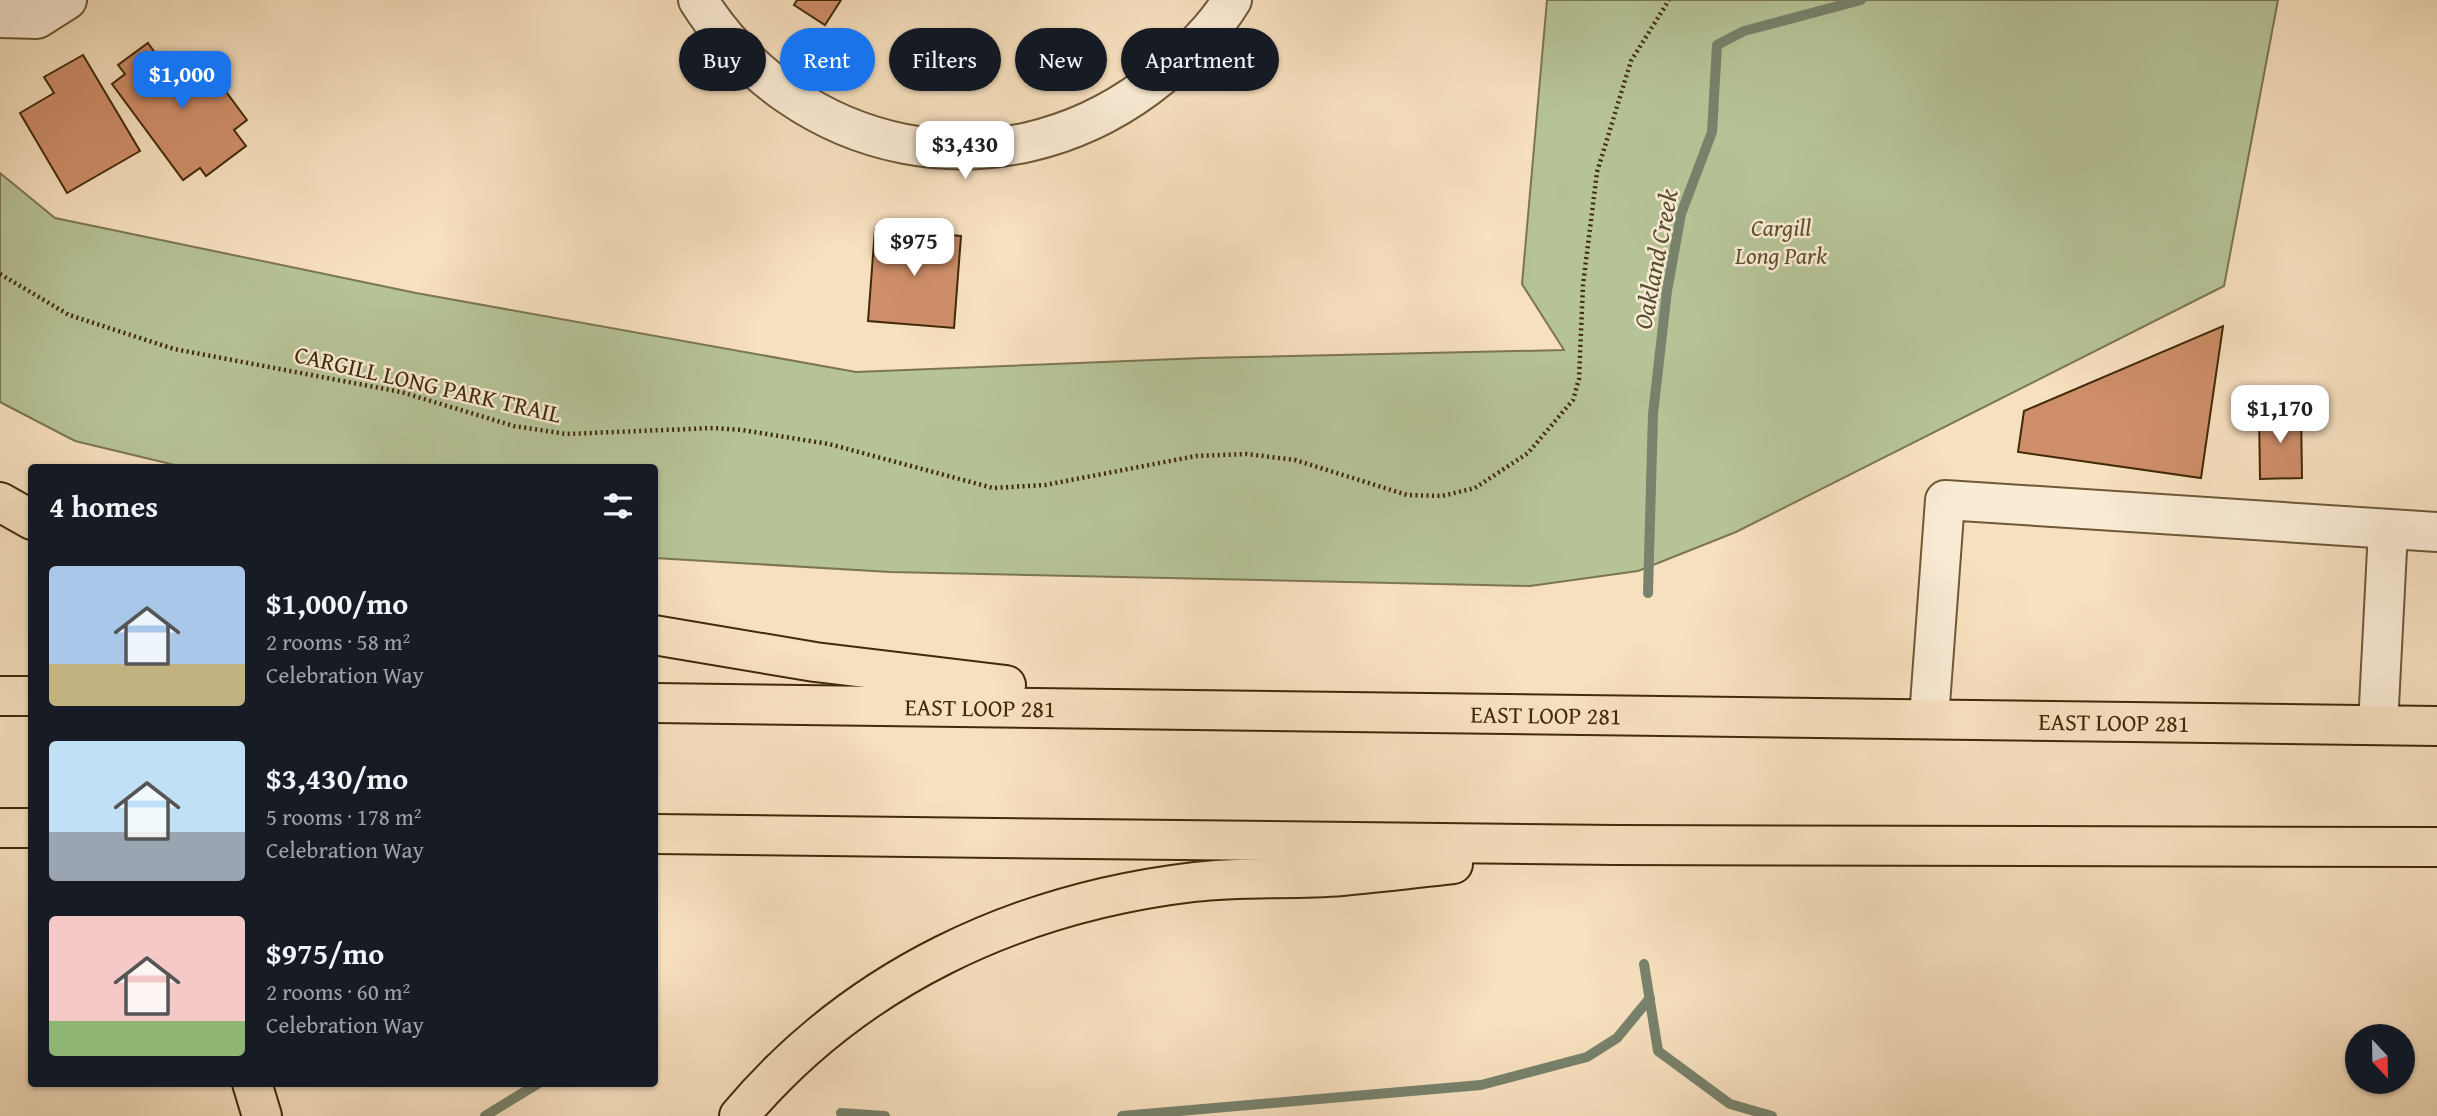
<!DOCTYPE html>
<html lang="en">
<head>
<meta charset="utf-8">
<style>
	:root { --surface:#171b24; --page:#20242c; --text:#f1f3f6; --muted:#9ea1a6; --accent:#1a73e8 }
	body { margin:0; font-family:"Gentium Book Plus",serif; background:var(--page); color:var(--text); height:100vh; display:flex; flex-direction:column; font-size:26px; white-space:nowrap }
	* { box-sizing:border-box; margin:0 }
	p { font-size:23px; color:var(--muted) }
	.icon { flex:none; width:38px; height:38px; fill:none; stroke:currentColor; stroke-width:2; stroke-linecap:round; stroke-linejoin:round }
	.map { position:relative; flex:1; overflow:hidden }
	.side { position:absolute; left:28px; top:464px; width:630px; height:623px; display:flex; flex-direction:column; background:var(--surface); border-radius:7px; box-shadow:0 2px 5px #0004 }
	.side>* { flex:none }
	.guide { position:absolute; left:679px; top:28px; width:665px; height:63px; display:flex; gap:14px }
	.needle { width:46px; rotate:158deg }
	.buttons { position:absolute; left:2345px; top:1024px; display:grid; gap:14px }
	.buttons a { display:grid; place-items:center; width:70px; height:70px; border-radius:50%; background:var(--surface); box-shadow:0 2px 5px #0004; font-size:35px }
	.price { position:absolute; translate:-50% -60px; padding:0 16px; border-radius:14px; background:#fff; color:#222; font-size:23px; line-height:46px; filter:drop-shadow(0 2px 4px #0008) }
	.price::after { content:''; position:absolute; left:50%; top:42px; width:21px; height:16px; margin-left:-10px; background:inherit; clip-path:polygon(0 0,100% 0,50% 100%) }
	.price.on { background:var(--accent); color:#fff }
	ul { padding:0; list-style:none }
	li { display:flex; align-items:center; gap:21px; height:175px; padding:0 21px }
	li span { display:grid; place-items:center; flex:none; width:196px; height:140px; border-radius:7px; color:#555 }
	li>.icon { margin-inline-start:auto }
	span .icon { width:84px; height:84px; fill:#fffc; stroke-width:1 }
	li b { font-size:30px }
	h2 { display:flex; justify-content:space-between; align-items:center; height:84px; padding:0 21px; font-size:30px }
	.pill { padding:0 24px; border-radius:32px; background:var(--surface); box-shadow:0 2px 5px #0004; font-size:24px; line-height:63px }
	.pill.on { background:var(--accent); color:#fff }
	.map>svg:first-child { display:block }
</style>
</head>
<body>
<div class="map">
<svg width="2437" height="1116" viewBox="0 0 2437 1116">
	<rect width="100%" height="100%" fill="#f7e0bf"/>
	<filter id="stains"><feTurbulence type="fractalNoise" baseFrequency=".00286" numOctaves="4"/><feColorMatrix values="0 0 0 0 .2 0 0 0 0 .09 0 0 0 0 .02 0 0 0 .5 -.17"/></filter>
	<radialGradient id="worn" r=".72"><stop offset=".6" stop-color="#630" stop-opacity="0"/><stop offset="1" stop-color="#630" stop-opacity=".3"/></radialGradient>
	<polygon fill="#b6c397" stroke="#7c7650" stroke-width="2" points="1547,0 2278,0 2224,286 1736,532 1638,571 1530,586 890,572 655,558 654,467 183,467 75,441 0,402 0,173 55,218 416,293 856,372 1202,358 1564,350 1522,284"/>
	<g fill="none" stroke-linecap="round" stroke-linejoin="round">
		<g stroke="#78826c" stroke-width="10">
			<polyline points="1648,593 1653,414 1667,291 1681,214 1712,132 1717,45 1744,31 1861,0"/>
			<polyline points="1644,964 1658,1051 1730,1104 1772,1116"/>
			<polyline points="841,1113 885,1116"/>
			<polyline points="485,1116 539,1083"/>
			<polyline points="1122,1116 1481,1085 1587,1057 1617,1038 1650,998"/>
		</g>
	</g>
	<g fill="#ce8e69" stroke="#412a08" stroke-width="2">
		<polygon points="797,0 841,0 825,25 794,5"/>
		<polygon points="148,43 171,75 198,54 247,120 234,130 246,146 206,176 200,168 183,180 112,84 125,74 118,65"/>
		<polygon points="83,55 140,151 67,193 20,113 54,93 44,77"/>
		<polygon points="875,229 961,236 954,328 868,321"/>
		<polygon points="2223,326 2201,478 2018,452 2024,411"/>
		<polygon points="2259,411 2301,411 2302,478 2260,479"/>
	</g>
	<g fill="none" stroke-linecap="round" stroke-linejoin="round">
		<defs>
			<g id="minor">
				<path d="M 698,0 C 797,156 997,198 1147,87 C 1179,63 1211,35 1232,0"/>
				<polyline points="0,18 37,19 67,0"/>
				<polyline points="1929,718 1945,500 2437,532"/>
				<polyline points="2378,725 2388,530"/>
			</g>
			<g id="highway">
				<polyline points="0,502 32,520"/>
				<polyline points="654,635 815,662 1006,685"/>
				<polyline points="0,696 32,696"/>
				<path id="s1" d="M 654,703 L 2437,726"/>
				<polyline points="0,828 32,828"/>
				<polyline points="654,834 1616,845 2437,847"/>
				<polyline points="252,1083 262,1116"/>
				<path d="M 739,1116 C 855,978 1016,903 1194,882 C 1243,876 1293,880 1342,876 C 1379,873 1416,868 1453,864"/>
			</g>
		</defs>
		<use href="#minor" stroke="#6e5836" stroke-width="42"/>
		<use href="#highway" stroke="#412a08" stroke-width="42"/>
		<polyline stroke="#412a08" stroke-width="4.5" stroke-dasharray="2 3.5" stroke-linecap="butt" points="0,274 69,315 174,349 401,392 514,426 566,434 714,428 742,430 829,444 993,488 1045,485 1196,456 1247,454 1295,460 1407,495 1442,496 1475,488 1528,453 1573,400 1579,379 1583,285 1597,172 1631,61 1669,0"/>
		<use href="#minor" stroke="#faebd5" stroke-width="38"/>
		<use href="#highway" stroke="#f7e0bf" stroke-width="38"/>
	</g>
	<g text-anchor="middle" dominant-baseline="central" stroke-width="5" stroke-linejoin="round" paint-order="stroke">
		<g font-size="24" font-style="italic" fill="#5e502c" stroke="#faebd5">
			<text x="1781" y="227">Cargill<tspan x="1781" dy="28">Long Park</tspan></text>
		</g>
		<g font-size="24" fill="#412a08" stroke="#faebd5">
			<text transform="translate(428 384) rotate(13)">CARGILL LONG PARK TRAIL</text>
			<text stroke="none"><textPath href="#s1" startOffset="326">EAST LOOP 281</textPath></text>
			<text stroke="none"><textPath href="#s1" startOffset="892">EAST LOOP 281</textPath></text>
			<text stroke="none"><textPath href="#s1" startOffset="1460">EAST LOOP 281</textPath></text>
		</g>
		<g font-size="26" font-style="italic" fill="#584f32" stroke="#faebd5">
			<text transform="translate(1655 259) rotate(-79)">Oakland Creek</text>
		</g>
	</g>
	<rect width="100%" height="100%" filter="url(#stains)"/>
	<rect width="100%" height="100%" fill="url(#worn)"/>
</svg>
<div class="buttons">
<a><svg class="needle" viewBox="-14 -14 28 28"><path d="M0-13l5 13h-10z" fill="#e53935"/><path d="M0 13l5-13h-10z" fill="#9ea1a6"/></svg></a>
</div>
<b class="price on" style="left:182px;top:111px">$1,000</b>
<b class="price" style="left:965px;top:181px">$3,430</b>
<b class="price" style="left:914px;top:278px">$975</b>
<b class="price" style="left:2280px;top:445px">$1,170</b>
<div class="guide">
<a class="pill">Buy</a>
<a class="pill on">Rent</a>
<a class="pill">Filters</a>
<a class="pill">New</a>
<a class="pill">Apartment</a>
</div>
<section class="side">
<h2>4 homes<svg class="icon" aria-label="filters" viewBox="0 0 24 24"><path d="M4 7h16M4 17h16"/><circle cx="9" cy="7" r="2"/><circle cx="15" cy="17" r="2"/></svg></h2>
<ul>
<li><span style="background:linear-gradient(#a9c7e8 70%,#c2b280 0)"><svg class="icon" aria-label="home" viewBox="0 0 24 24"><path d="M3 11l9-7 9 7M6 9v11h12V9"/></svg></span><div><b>$1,000/mo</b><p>2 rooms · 58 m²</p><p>Celebration Way</p></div></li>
<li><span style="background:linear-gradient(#bfe0f5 65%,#9aa5b1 0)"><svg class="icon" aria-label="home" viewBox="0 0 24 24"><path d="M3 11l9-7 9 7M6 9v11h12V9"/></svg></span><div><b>$3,430/mo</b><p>5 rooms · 178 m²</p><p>Celebration Way</p></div></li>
<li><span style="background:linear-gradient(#f6c9c9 75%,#8fb573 0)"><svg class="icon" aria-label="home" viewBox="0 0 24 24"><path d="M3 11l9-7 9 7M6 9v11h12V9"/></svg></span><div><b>$975/mo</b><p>2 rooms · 60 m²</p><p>Celebration Way</p></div></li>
</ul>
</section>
</div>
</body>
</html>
